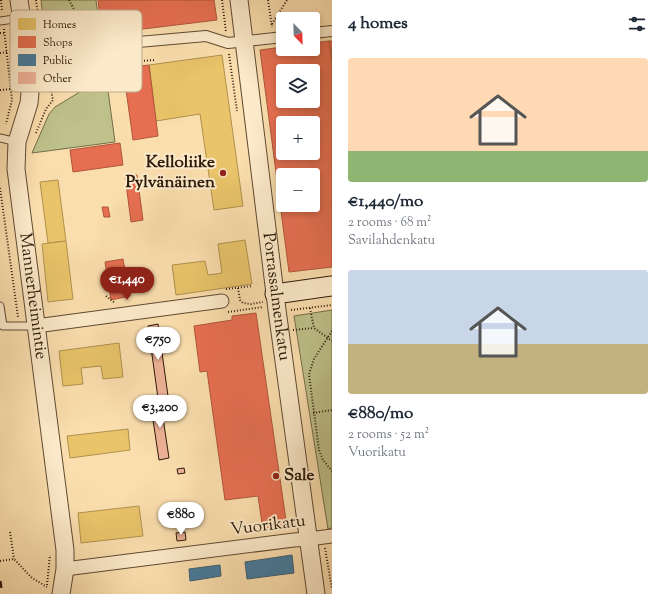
<!DOCTYPE html>
<html lang="en">
<head>
<meta charset="utf-8">
<style>
	:root { --surface:#fff; --page:#f6f6f7; --text:#1f2937; --muted:#747a83; --accent:#8f2418 }
	body { margin:0; font-family:"Sorts Mill Goudy",serif; background:var(--page); color:var(--text); height:100vh; display:flex; flex-direction:column; font-size:15px; white-space:nowrap }
	* { box-sizing:border-box; margin:0 }
	p { font-size:13px; color:var(--muted) }
	.icon { flex:none; width:22px; height:22px; fill:none; stroke:currentColor; stroke-width:2; stroke-linecap:round; stroke-linejoin:round }
	.map { position:relative; flex:1; overflow:hidden }
	.details { display:flex; flex-direction:column; background:var(--surface); width:332px }
	.details>* { flex:none }
	.needle { width:26px; rotate:157deg }
	.buttons { position:absolute; left:276px; top:12px; display:grid; gap:8px }
	.buttons a { display:grid; place-items:center; width:44px; height:44px; border-radius:4px; background:var(--surface); box-shadow:0 2px 6px #0003; font-size:20px }
	.price { position:absolute; translate:-50% -34px; padding:0 9px; border-radius:14px; background:#fff; color:#222; font-size:13px; line-height:26px; filter:drop-shadow(0 1px 2px #0008) }
	.price::after { content:''; position:absolute; left:50%; top:24px; width:12px; height:9px; margin-left:-6px; background:inherit; clip-path:polygon(0 0,100% 0,50% 100%) }
	.price.active { background:var(--accent); color:#fff }
	ul { padding:0; list-style:none }
	li { display:grid; align-content:center; gap:8px; height:212px; padding:0 16px }
	li span { display:grid; place-items:center; height:124px; border-radius:4px; color:#555 }
	li>.icon { margin-inline-start:auto }
	span .icon { width:72px; height:72px; fill:#fffc; stroke-width:1 }
	li b { font-size:17px }
	h2 { display:flex; justify-content:space-between; align-items:center; height:48px; padding:0 16px; font-size:17px }
	main { display:flex; flex:1; min-height:0 }
	.map>svg:first-child { display:block }
</style>
</head>
<body>
<main>
<div class="map">
<svg width="332" height="594" viewBox="0 0 332 594">
	<rect width="100%" height="100%" fill="#fbdeae"/>
	<filter id="stains"><feTurbulence type="fractalNoise" baseFrequency=".005" numOctaves="4"/><feColorMatrix values="0 0 0 0 .2 0 0 0 0 .09 0 0 0 0 .02 0 0 0 .5 -.17"/></filter>
	<radialGradient id="worn" r=".72"><stop offset=".6" stop-color="#630" stop-opacity="0"/><stop offset="1" stop-color="#630" stop-opacity=".3"/></radialGradient>
	<g fill="#bec18a" stroke="#746d4a">
		<polygon points="41,0 96,0 101,40 47,48"/>
		<polygon points="106,76 115,142 32,153 49,114 55,107"/>
		<polygon points="332,310 332,528 328,529 294,316"/>
	</g>
	<g fill="#e9c46a" stroke="#b0914d">
		<polygon points="222,55 243,206 214,210 200,114 156,121 149,65"/>
		<polygon points="58,180 66,241 48,243 40,182"/>
		<polygon points="245,240 252,284 176,295 172,265 205,261 208,275 222,273 218,244"/>
		<polygon points="66,241 73,299 48,302 42,244"/>
		<polygon points="119,343 123,377 103,379 101,366 81,368 83,384 63,386 59,351"/>
		<polygon points="128,429 130,450 70,458 67,436"/>
		<polygon points="139,506 143,536 81,543 78,513"/>
	</g>
	<g fill="#e76f51" stroke="#af553b" fill-rule="evenodd">
		<polygon points="98,0 214,0 217,20 102,34"/>
		<path d="M 329,41 L 332,61 L 332,267 L 289,272 L 260,50 L 283,47 L 283,49 L 313,49 L 313,43 ZM 283,71 L 313,71 L 313,101 L 283,101 ZM 283,123 L 313,123 L 313,153 L 283,153 ZM 283,175 L 313,175 L 313,205 L 283,205 Z"/>
		<polygon points="329,41 332,41 332,61"/>
		<polygon points="149,65 158,136 133,140 123,68"/>
		<polygon points="120,143 123,165 73,172 70,150"/>
		<polygon points="137,175 143,220 131,222 125,176"/>
		<polygon points="102,207 108,207 110,217 104,217"/>
		<polygon points="123,259 130,296 111,300 105,262"/>
		<polygon points="256,313 287,527 263,530 258,496 225,500 207,371 200,372 194,326 232,320 232,316"/>
	</g>
	<g fill="#457b9d" stroke="#3d5e71">
		<polygon points="292,555 294,573 247,579 245,562"/>
		<polygon points="220,565 221,576 190,581 189,569"/>
	</g>
	<g fill="#efb398" stroke="#2b1909">
		<polygon points="158,324 168,396 158,398 148,326"/>
		<polygon points="160,398 169,458 159,460 150,400"/>
		<polygon points="184,468 185,473 178,474 177,469"/>
		<polygon points="185,532 186,540 177,541 176,533"/>
	</g>
	<g fill="none" stroke-linecap="round" stroke-linejoin="round">
		<defs>
			<g id="service">
				<polyline points="0,21 21,18"/>
				<polyline points="0,138 17,142"/>
				<polyline points="0,306 3,326 36,326"/>
			</g>
			<g id="pedestrian">
				<polyline points="313,33 332,31"/>
				<polyline points="127,43 206,36 228,43 283,37"/>
			</g>
			<g id="minor">
				<polyline points="31,82 60,77 102,61 129,56"/>
				<polyline points="36,326 222,301"/>
				<polyline points="65,569 294,540 309,539 332,536"/>
			</g>
			<g id="tertiary">
				<path id="s1" d="M 19,0 L 31,82 L 29,103 L 17,142 L 16,169 L 65,550 L 65,569 L 61,594"/>
				<path id="s2" d="M 239,0 L 277,310 L 316,594"/>
			</g>
			<polyline id="secondary" points="275,294 332,286"/>
		</defs>
		<use href="#service" stroke="#5f4a32" stroke-width="9"/>
		<use href="#pedestrian" stroke="#5f4a32" stroke-width="12"/>
		<use href="#minor" stroke="#5f4a32" stroke-width="15"/>
		<use href="#tertiary" stroke="#5f4a32" stroke-width="19"/>
		<use href="#secondary" stroke="#2b1909" stroke-width="21"/>
		<g stroke="#2b1909" stroke-width="2" stroke-dasharray="1 2" stroke-linecap="butt">
			<polyline points="1,0 2,11"/>
			<polyline points="36,0 46,68"/>
			<polyline points="69,0 94,46"/>
			<polyline points="222,0 226,32"/>
			<polyline points="268,0 272,27"/>
			<polyline points="272,24 287,0"/>
			<polyline points="4,29 12,100 6,124"/>
			<polyline points="0,33 5,33"/>
			<polyline points="0,53 8,52"/>
			<polyline points="43,53 116,44"/>
			<polyline points="229,54 237,111"/>
			<polyline points="141,61 155,60"/>
			<polyline points="0,90 12,89"/>
			<polyline points="36,133 46,109 53,100 51,90"/>
			<polyline points="0,188 18,317"/>
			<polyline points="238,288 240,300 243,303 251,304 263,302"/>
			<polyline points="226,289 252,286"/>
			<polyline points="106,296 115,303"/>
			<polyline points="310,308 314,328 332,341"/>
			<polyline points="291,310 332,305"/>
			<polyline points="228,312 263,307"/>
			<polyline points="293,330 314,328"/>
			<polyline points="332,331 314,359 309,374 319,450 323,460 332,471"/>
			<polyline points="313,413 332,410"/>
			<polyline points="10,532 14,559"/>
			<polyline points="325,548 332,589"/>
			<polyline points="0,561 14,559 32,578 47,587"/>
			<polyline points="47,585 50,555"/>
		</g>
		<use href="#service" stroke="#fceaca" stroke-width="7"/>
		<use href="#pedestrian" stroke="#fceaca" stroke-width="10"/>
		<use href="#minor" stroke="#fceaca" stroke-width="13"/>
		<use href="#tertiary" stroke="#fceaca" stroke-width="17"/>
		<use href="#secondary" stroke="#fceaca" stroke-width="19"/>
		<polyline stroke="#2b1909" stroke-width="3" stroke-dasharray="7 7" stroke-linecap="butt" points="0,581 2,594"/>
	</g>
	<g fill="#8f2418" stroke="#fceaca" stroke-width="1.5">
		<circle cx="223" cy="173" r="4"/>
		<circle cx="276" cy="476" r="4"/>
	</g>
	<g text-anchor="middle" dominant-baseline="central" stroke-width="4" stroke-linejoin="round" paint-order="stroke">
		<g font-size="17" font-weight="bold" fill="#2b1909" stroke="#fceaca" text-anchor="end">
			<text x="215" y="163">Kelloliike<tspan x="215" dy="20">Pylvänäinen</tspan></text>
			<text x="284" y="476" text-anchor="start">Sale</text>
		</g>
		<g font-size="17" fill="#2b1909" stroke="#fceaca">
			<text stroke="none"><textPath href="#s1" startOffset="300">Mannerheimintie</textPath></text>
			<text stroke="none"><textPath href="#s2" startOffset="299">Porrassalmenkatu</textPath></text>
			<text transform="translate(268 526) rotate(-7)">Vuorikatu</text>
		</g>
	</g>
	<rect x="10" y="10" width="132" height="82" rx="6" fill="#fceaca" stroke="#bdab90" stroke-width="1"/>
	<rect x="18" y="18" width="18" height="12" fill="#e9c46a"/>
	<rect x="18" y="36" width="18" height="12" fill="#e76f51"/>
	<rect x="18" y="54" width="18" height="12" fill="#457b9d"/>
	<rect x="18" y="72" width="18" height="12" fill="#efb398"/>
	<g font-size="11" fill="#2b1909">
		<text x="43" y="28">Homes</text>
		<text x="43" y="46">Shops</text>
		<text x="43" y="64">Public</text>
		<text x="43" y="82">Other</text>
	</g>
	<rect width="100%" height="100%" filter="url(#stains)"/>
	<rect width="100%" height="100%" fill="url(#worn)"/>
</svg>
<div class="buttons">
<a><svg class="needle" viewBox="-14 -14 28 28"><path d="M0-13l5 13h-10z" fill="#e53935"/><path d="M0 13l5-13h-10z" fill="#747a83"/></svg></a>
<a><svg class="icon" aria-label="layers" viewBox="0 0 24 24"><path d="M12 4l9 5-9 5-9-5zM3 14l9 5 9-5"/></svg></a>
<a>+</a>
<a>−</a>
</div>
<b class="price active" style="left:127px;top:301px">€1,440</b>
<b class="price" style="left:158px;top:361px">€750</b>
<b class="price" style="left:160px;top:429px">€3,200</b>
<b class="price" style="left:181px;top:536px">€880</b>
</div>
<section class="details">
<h2>4 homes<svg class="icon" aria-label="filters" viewBox="0 0 24 24"><path d="M4 7h16M4 17h16"/><circle cx="9" cy="7" r="2"/><circle cx="15" cy="17" r="2"/></svg></h2>
<ul>
<li><span style="background:linear-gradient(#ffd9b3 75%,#8fb573 0)"><svg class="icon" aria-label="home" viewBox="0 0 24 24"><path d="M3 11l9-7 9 7M6 9v11h12V9"/></svg></span><div><b>€1,440/mo</b><p>2 rooms · 68 m²</p><p>Savilahdenkatu</p></div></li>
<li><span style="background:linear-gradient(#c9d6e8 60%,#c2b280 0)"><svg class="icon" aria-label="home" viewBox="0 0 24 24"><path d="M3 11l9-7 9 7M6 9v11h12V9"/></svg></span><div><b>€880/mo</b><p>2 rooms · 52 m²</p><p>Vuorikatu</p></div></li>
</ul>
</section>
</main>
</body>
</html>
